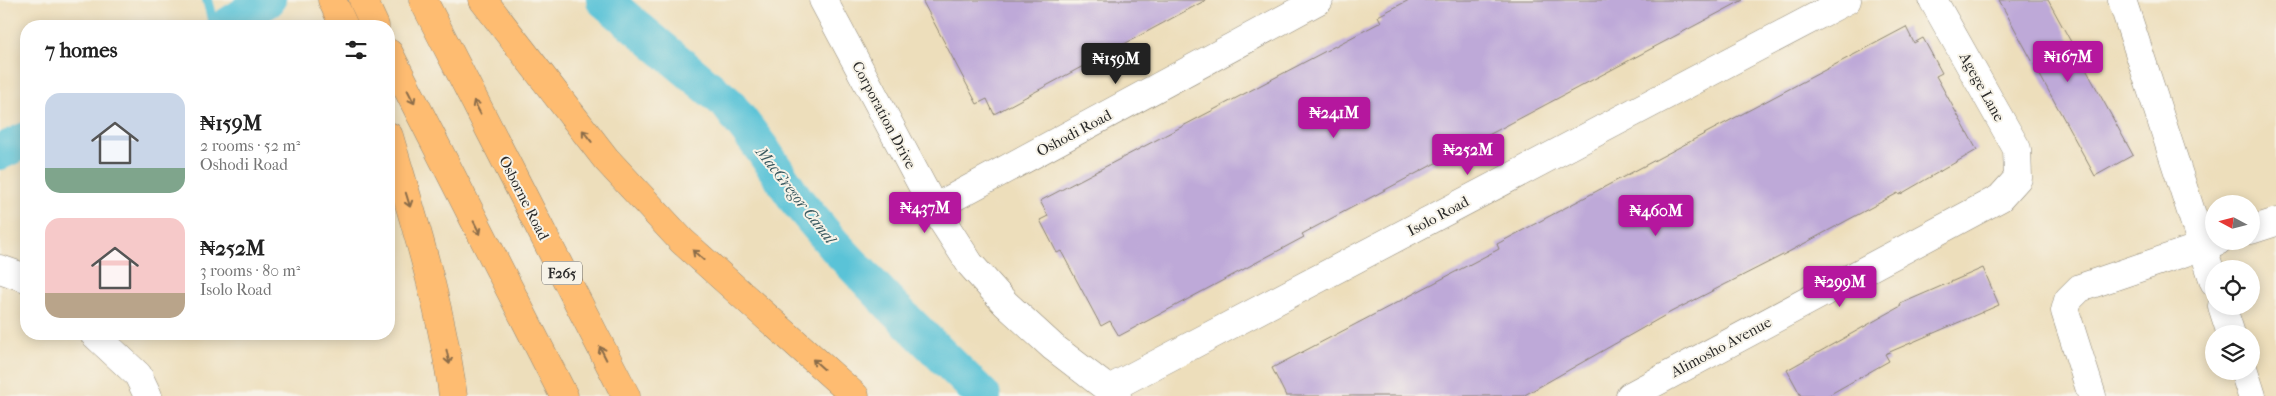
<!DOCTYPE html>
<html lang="en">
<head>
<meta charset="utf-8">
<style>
	:root { --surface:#fff; --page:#f2f2f2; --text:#222; --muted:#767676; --accent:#b5179e }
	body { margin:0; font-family:"IM FELL French Canon",serif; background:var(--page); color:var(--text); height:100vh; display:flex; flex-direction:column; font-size:19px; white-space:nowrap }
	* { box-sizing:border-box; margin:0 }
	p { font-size:16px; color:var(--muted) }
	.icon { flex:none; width:28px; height:28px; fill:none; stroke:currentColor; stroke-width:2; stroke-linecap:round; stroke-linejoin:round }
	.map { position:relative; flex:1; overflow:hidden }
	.drawer { position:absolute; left:20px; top:20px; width:375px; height:320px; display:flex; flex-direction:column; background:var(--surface); border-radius:20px; box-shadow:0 2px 12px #0003 }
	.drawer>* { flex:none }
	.needle { width:32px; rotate:277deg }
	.tools { position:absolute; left:2205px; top:195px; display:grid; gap:10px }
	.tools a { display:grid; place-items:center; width:55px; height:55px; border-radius:50%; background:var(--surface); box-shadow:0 2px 12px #0003; font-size:25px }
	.price { position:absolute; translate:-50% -42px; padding:0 11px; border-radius:5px; background:var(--accent); color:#fff; font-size:16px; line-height:32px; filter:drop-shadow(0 1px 2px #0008) }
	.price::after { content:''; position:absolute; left:50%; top:30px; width:15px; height:11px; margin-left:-8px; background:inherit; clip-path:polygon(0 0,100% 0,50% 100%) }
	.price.on { background:#222; color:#fff }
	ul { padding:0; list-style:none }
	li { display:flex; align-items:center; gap:15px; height:125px; padding:0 25px }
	li span { display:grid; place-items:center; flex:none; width:140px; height:100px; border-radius:15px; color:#555 }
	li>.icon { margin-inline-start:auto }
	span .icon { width:60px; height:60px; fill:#fffc; stroke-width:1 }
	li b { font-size:21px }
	h2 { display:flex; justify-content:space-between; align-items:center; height:60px; padding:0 25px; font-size:21px }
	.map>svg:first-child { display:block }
</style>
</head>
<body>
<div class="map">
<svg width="2276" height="396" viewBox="0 0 2276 396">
	<rect width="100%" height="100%" fill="#f7f3e8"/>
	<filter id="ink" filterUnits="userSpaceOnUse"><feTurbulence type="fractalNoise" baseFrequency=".02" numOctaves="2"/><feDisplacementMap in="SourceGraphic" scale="10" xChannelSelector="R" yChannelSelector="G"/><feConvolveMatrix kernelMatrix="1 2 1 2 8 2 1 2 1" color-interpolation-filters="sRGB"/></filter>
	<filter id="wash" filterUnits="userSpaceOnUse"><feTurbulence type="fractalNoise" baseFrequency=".0096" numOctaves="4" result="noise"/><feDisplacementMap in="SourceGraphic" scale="20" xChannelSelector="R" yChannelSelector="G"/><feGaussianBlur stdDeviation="1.12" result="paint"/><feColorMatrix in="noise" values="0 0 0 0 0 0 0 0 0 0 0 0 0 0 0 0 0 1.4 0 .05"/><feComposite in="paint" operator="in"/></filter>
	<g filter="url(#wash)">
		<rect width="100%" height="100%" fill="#eddebb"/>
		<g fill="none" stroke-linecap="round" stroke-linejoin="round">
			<polyline stroke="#5ac3d7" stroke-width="10" points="207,0 214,26"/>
			<g stroke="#5ac3d7" stroke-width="36">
				<polyline points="604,0 727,103 762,149 797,201 834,245 892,306 983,396"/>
				<polyline points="227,26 268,0"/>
				<polyline points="0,152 26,140"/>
			</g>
		</g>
		<g id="blocks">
			<g fill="#bea9d8">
				<polygon points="922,0 1206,0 994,114 987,99 977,104"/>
				<polygon points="1409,0 1743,0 1302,234 1304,237 1119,336 1110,321 1101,326 1061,251 1057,253 1040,220 1048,216 1040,201 1381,22 1378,16"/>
				<polygon points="1999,0 2048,0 2133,155 2095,176"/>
				<polygon points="1906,27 1914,43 1923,38 1942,73 1936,76 1977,150 1899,195 1898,193 1781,256 1671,312 1523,396 1286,396 1272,368 1499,249 1497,244"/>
				<polygon points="1983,268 1999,305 1885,354 1889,361 1827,396 1801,396 1787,370 1901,306 1900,304"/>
			</g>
		</g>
	</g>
	<g filter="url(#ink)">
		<use href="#blocks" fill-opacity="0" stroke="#8c8473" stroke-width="1"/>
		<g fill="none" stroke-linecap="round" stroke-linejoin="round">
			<defs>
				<g id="minor">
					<polyline points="823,0 934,208 970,264 1006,304 1053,347 1117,396"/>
					<polyline points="2122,0 2214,282"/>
					<polyline points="934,208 1319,0"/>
					<polyline points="2251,230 2276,222"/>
					<polyline points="0,269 26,278"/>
					<polyline points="2222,306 2231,334"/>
					<polyline points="94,334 138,375 148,396"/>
					<polyline points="2244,371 2252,396"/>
					<polyline points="1109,389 1847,0"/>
					<polyline points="1630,396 2000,198 2018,178 2017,149 1933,0"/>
					<polyline points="2092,396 2065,311 2068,300 2080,288 2218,241"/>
				</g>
				<g id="major">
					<polyline points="363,0 375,26"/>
					<polyline points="423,0 626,396"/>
					<polyline points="389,53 564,396"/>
				</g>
				<g id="highway">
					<polyline points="332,0 344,26"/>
					<polyline points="483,0 606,159 682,241 855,396"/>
					<path d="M 389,136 C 414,221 442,308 453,396"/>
				</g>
			</defs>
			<use href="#minor" stroke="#8c8473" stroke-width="29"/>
			<use href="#major" stroke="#8c8473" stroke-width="29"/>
			<use href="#highway" stroke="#8c8473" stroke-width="29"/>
			<use href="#minor" stroke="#fff" stroke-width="28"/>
			<use href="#major" stroke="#febc71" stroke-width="28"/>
			<use href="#highway" stroke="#febc71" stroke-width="28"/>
		</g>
		<defs><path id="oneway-shaft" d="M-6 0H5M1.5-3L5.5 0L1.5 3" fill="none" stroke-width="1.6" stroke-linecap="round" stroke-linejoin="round" transform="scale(1.25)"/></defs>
		<g stroke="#8a6c4a">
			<use href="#oneway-shaft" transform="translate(411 97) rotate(63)"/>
			<use href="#oneway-shaft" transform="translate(477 107) rotate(-117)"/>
			<use href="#oneway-shaft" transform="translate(587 136) rotate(-128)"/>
			<use href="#oneway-shaft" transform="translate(408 200) rotate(73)"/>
			<use href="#oneway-shaft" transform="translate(477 228) rotate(63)"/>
			<use href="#oneway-shaft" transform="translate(698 255) rotate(-138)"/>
			<use href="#oneway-shaft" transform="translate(603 353) rotate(-117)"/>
			<use href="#oneway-shaft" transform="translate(448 357) rotate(78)"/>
			<use href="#oneway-shaft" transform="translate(818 364) rotate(-138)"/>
		</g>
	</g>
	<g text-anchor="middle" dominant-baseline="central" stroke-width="4" stroke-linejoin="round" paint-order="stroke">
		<rect fill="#f7f3e8" stroke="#686764" stroke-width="1" x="542" y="261.5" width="40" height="23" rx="4"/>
		<g font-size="14" font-weight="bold" fill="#2b2b2b">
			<text x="562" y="273">F265</text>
		</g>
		<g font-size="15" fill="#2b2b2b" stroke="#f7f3e8">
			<text transform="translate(1982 87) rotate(61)">Agege Lane</text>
			<text transform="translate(884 115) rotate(62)">Corporation Drive</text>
			<text transform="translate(1074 133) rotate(-28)">Oshodi Road</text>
			<text transform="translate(524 198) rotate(63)">Osborne Road</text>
			<text transform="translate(1438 216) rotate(-28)">Isolo Road</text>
			<text transform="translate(1721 347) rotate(-28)">Alimosho Avenue</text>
		</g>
		<g font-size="16" font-style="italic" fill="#39595f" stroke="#f7f3e8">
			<text transform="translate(796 195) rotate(52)">MacGregor Canal</text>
		</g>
	</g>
</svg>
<div class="tools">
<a><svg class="needle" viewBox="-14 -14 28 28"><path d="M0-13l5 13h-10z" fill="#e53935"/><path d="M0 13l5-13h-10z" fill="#767676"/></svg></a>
<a><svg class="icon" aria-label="locate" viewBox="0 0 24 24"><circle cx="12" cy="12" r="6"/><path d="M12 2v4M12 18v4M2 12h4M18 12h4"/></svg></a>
<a><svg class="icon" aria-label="layers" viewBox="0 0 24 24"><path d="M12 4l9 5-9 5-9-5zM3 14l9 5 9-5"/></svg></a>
</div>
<b class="price" style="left:2068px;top:83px">₦167M</b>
<b class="price on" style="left:1116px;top:85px">₦159M</b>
<b class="price" style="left:1334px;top:139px">₦241M</b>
<b class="price" style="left:1468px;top:176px">₦252M</b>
<b class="price" style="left:925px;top:234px">₦437M</b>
<b class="price" style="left:1656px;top:237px">₦460M</b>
<b class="price" style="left:1840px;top:308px">₦299M</b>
<section class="drawer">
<h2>7 homes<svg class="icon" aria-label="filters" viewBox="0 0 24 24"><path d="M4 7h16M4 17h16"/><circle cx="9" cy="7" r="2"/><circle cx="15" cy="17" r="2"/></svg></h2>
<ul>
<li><span style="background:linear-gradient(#c9d6e8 75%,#7fa58c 0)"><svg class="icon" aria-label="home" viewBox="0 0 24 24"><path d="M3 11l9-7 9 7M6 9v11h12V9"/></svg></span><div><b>₦159M</b><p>2 rooms · 52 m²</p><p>Oshodi Road</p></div></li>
<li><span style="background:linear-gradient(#f6c9c9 75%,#b9a48a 0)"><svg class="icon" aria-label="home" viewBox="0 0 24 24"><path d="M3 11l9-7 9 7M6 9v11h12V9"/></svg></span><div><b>₦252M</b><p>3 rooms · 80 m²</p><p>Isolo Road</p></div></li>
</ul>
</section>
</div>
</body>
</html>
